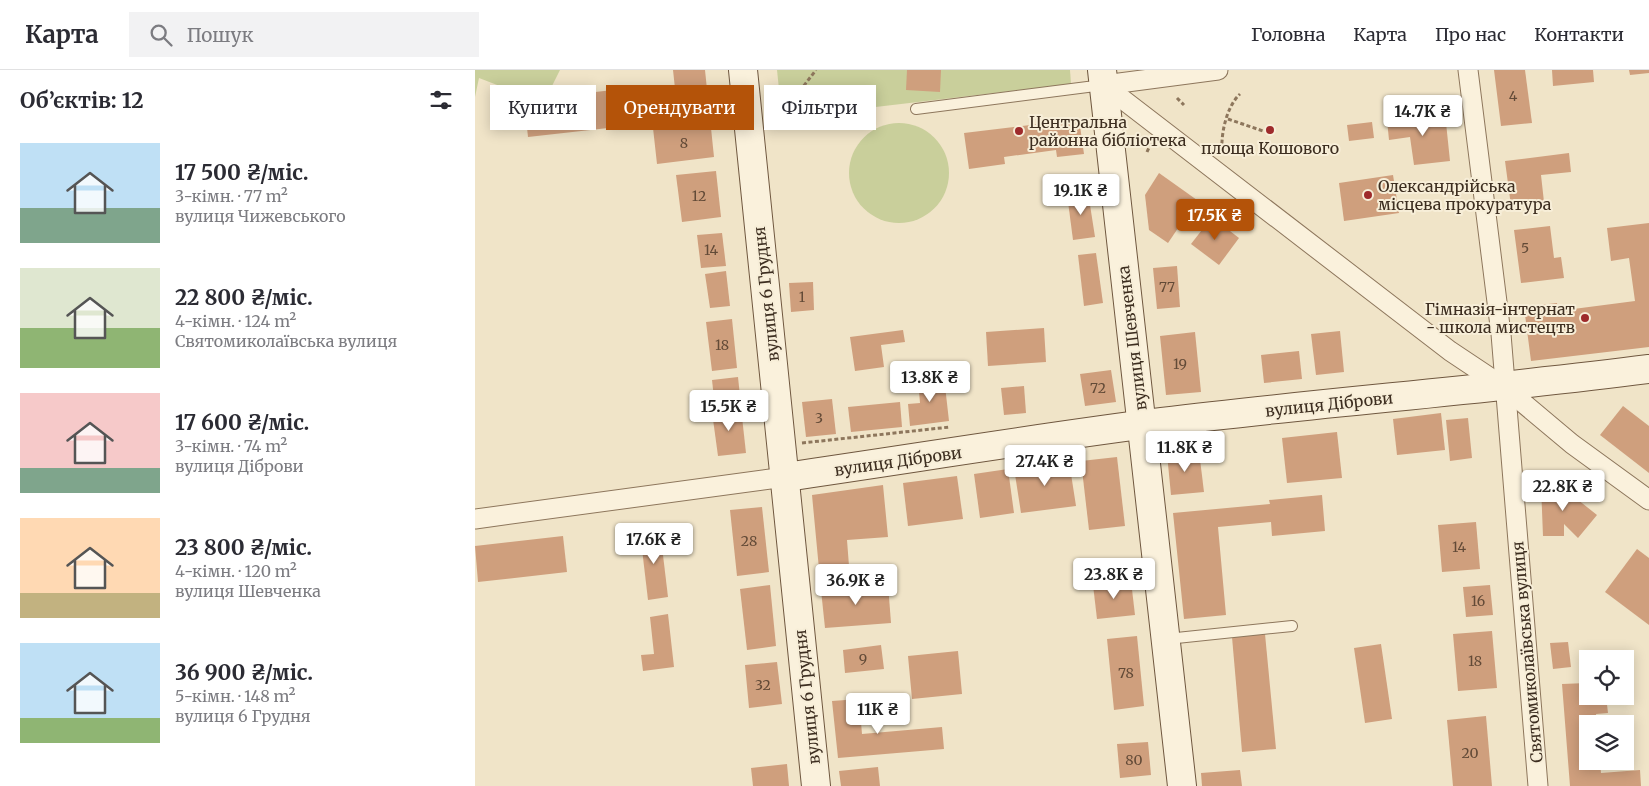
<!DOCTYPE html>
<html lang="uk">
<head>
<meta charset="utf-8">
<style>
	:root { --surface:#fff; --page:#f2f2f3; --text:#2b2b33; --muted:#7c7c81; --line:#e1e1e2; --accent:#b45309 }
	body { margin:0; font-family:Merriweather,serif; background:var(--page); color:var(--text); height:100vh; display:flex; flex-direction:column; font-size:19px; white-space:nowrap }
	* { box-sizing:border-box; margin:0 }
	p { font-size:16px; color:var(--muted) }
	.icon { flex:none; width:28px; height:28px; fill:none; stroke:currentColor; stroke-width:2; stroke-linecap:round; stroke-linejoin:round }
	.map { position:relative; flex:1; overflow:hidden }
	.panel { display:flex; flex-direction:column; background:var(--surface); width:475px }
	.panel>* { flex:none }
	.banner { position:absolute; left:15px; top:15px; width:475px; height:45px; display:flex; gap:10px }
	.controls { position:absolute; left:1104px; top:580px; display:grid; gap:10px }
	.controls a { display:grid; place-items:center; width:55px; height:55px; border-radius:0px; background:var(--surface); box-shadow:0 2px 12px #0003; font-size:25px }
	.price { position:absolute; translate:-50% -42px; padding:0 11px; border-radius:5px; background:#fff; color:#222; font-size:16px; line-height:32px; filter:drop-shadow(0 1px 2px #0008) }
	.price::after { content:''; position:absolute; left:50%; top:30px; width:15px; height:11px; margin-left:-8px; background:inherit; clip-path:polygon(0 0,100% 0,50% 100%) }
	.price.active { background:var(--accent); color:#fff }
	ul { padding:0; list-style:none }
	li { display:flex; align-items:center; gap:15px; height:125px; padding:0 20px }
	li span { display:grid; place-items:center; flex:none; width:140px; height:100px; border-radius:0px; color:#555 }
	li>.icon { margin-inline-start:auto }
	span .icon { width:60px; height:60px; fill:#fffc; stroke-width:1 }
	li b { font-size:21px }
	h2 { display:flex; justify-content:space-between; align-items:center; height:60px; padding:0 20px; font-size:21px }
	.tag { padding:0 18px; border-radius:0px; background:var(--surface); box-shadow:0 2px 12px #0003; font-size:18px; line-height:45px }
	.tag.active { background:var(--accent); color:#fff }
	header { display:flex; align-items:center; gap:30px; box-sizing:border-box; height:70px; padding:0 25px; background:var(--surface); border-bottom:1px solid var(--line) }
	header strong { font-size:24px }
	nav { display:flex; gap:28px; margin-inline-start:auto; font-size:18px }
	.search { width:350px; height:45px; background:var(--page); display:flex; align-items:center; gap:12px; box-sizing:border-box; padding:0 18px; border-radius:0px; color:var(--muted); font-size:19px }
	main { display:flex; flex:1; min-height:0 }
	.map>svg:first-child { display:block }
</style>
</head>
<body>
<header>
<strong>Карта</strong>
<div class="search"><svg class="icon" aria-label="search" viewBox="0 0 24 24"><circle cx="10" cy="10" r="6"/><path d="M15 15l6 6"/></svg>Пошук</div>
<nav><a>Головна</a><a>Карта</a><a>Про нас</a><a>Контакти</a></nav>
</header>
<main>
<section class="panel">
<h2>Об’єктів: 12<svg class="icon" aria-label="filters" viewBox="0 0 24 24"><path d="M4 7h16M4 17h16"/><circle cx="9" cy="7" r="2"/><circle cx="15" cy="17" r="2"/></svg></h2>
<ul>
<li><span style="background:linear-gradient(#bfe0f5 65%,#7fa58c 0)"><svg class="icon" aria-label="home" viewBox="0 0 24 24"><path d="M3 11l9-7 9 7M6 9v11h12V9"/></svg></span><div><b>17 500 ₴/міс.</b><p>3-кімн. · 77 m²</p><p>вулиця Чижевського</p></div></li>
<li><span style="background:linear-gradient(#dfe7d0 60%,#8fb573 0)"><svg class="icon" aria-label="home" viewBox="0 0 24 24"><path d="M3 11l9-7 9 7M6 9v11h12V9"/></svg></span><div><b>22 800 ₴/міс.</b><p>4-кімн. · 124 m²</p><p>Святомиколаївська вулиця</p></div></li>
<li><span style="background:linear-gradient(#f6c9c9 75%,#7fa58c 0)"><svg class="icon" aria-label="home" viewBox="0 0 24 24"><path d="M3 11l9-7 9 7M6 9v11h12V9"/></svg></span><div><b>17 600 ₴/міс.</b><p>3-кімн. · 74 m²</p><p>вулиця Діброви</p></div></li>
<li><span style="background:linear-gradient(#ffd9b3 75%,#c2b280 0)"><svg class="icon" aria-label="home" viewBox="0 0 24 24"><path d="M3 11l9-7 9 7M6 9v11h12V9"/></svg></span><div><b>23 800 ₴/міс.</b><p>4-кімн. · 120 m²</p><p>вулиця Шевченка</p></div></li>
<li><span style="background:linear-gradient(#bfe0f5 75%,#8fb573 0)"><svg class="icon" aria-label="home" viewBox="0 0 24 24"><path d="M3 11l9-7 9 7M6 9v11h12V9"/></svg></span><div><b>36 900 ₴/міс.</b><p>5-кімн. · 148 m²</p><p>вулиця 6 Грудня</p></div></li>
</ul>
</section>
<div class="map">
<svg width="1174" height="716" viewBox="0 0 1174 716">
	<rect width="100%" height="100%" fill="#f0e4c8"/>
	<g fill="#c9cf9b">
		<polygon points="0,0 85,0 77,16 30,18 4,8 0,27"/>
		<polygon points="302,0 595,0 596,14 307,48"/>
		<circle cx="424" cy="103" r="50"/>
	</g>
	<g fill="#cf9f7d">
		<polygon points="198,0 230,0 239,87 182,94 178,58 204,55"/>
		<polygon points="432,0 466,0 465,22 431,20"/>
		<polygon points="1019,0 1050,0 1057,53 1026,56"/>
		<polygon points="1077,0 1118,0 1119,12 1078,16"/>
		<polygon points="1154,0 1174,0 1174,3 1155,5"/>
		<polygon points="138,20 142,57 53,67 49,30"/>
		<polygon points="970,43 975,91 939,95 935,67 914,70 912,50"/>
		<polygon points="604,49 609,84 582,87 581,80 529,87 530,94 494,99 489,63"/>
		<polygon points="897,52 899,68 874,71 872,55"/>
		<polygon points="1094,83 1096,102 1066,105 1069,132 1036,136 1030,91"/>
		<polygon points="241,101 246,147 207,152 201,105"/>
		<polygon points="684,103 722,130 693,173 674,160 670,125"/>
		<polygon points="918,105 924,143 869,151 864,113"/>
		<polygon points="613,122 620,167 598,170 592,124"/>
		<polygon points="737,147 764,168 744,195 716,174"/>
		<polygon points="1174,153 1174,277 1056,291 1049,237 1082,233 1083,241 1160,231 1154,188 1136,191 1132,158"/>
		<polygon points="1075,156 1079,188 1086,187 1089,208 1046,213 1039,160"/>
		<polygon points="247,163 251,196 226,198 222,165"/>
		<polygon points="621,183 628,233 609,236 603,185"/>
		<polygon points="702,196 705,237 682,239 678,198"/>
		<polygon points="251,201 255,236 235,238 230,204"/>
		<polygon points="338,212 339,240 316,242 314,213"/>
		<polygon points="257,249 262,298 237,301 231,252"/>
		<polygon points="569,258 571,292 513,296 511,262"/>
		<polygon points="428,260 430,272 406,275 409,297 380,301 375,267"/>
		<polygon points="865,261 869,302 841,305 836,264"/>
		<polygon points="720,262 726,322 691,325 685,266"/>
		<polygon points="824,281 827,309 789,313 786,285"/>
		<polygon points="636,300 641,332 610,336 605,304"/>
		<polygon points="263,307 265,326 239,328 237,310"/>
		<polygon points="469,307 474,351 435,356 433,334 445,333 443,310"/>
		<polygon points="549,316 551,343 529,345 526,318"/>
		<polygon points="357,329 361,364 331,367 327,332"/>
		<polygon points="425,332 427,357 376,362 373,337"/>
		<polygon points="1148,336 1174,356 1174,403 1125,365"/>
		<polygon points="266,338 271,383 243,386 237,342"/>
		<polygon points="966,343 970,380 922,385 918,349"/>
		<polygon points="993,348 997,388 975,391 971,350"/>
		<polygon points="862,362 867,408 812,413 807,368"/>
		<polygon points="724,381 729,422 696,425 692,384"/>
		<polygon points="642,387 650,456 614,460 606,391"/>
		<polygon points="594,391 601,436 546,443 539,398"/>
		<polygon points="533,399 539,443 505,448 499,404"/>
		<polygon points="482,406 488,449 433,456 428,413"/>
		<polygon points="1078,410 1122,445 1103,468 1089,454 1089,466 1068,466 1066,415"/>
		<polygon points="408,415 413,467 372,470 374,496 344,499 337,425"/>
		<polygon points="847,425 850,461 797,466 796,452 743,457 751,545 709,549 698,443 795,434 794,430"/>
		<polygon points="287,437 294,502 262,506 255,440"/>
		<polygon points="1001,452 1005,499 967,502 963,455"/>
		<polygon points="185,460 193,527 173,530 165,462"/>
		<polygon points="88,466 92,502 3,512 0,476"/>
		<polygon points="1162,479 1174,488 1174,555 1130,522"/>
		<polygon points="656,511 660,545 622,549 618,515"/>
		<polygon points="413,514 416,553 350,558 346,520"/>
		<polygon points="295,515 301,576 272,580 265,519"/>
		<polygon points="1015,515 1018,545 991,547 988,517"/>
		<polygon points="193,544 199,597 168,601 166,585 179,584 175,547"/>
		<polygon points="1017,561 1022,618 983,621 978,564"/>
		<polygon points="790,564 801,679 767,682 757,567"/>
		<polygon points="662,566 669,636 639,640 632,569"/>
		<polygon points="1093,572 1096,597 1078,599 1075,573"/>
		<polygon points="906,574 917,649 890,653 879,578"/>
		<polygon points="406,575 409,599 370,603 368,580"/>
		<polygon points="483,581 487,624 437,629 433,586"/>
		<polygon points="302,592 307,634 274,638 270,595"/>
		<polygon points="1112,613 1112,626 1131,626 1133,643 1121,644 1122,654 1112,654 1112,691 1125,691 1126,703 1165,700 1166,716 1095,716 1087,614"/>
		<polygon points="384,629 387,664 467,657 469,679 363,688 357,631"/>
		<polygon points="1011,646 1017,716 978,716 972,650"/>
		<polygon points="673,672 676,705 645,708 642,674"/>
		<polygon points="312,694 314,716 278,716 276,698"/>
		<polygon points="403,697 405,716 366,716 364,701"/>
		<polygon points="765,700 767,716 727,716 726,703"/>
	</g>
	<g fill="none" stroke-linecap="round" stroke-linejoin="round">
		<defs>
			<g id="lane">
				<polyline points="441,39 628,15"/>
				<polyline points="692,569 817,556"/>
			</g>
			<g id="street">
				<polyline points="993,0 1026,264 1063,716"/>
				<polyline points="629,15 975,281 1029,317 1097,374 1174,430"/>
				<polyline points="629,15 743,0"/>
				<polyline points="0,449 310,407"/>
			</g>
			<g id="secondary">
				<polyline points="268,0 341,716"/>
				<polyline points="627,0 707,716"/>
				<path d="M 310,407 C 435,389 561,368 687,352 C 849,332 1012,320 1174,299"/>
			</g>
		</defs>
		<use href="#lane" stroke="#8d765c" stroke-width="12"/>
		<use href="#street" stroke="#8d765c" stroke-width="21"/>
		<use href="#secondary" stroke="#6f573f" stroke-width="30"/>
		<g stroke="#8d765c" stroke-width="3" stroke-dasharray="4 2.5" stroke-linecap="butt">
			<polyline points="702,28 709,35"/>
			<polyline points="753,49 788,61"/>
			<polyline points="297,57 341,0"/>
			<path d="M 747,80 C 746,62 752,36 765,24"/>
			<polyline points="672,82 676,73"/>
			<polyline points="327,373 475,357"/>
		</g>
		<use href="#lane" stroke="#faf1dc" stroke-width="10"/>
		<use href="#street" stroke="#faf1dc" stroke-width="19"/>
		<use href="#secondary" stroke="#faf1dc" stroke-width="28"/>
	</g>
	<g fill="#9e2a2b" stroke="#f7eed8" stroke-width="2">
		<circle cx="795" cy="60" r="5"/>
		<circle cx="544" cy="61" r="5"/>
		<circle cx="893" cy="125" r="5"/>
		<circle cx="1110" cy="248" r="5"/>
	</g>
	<g text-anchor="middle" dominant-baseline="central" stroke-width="4" stroke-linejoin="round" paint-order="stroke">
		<g font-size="14" fill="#624a37">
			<text x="1038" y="26">4</text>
			<text x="209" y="73">8</text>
			<text x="224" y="126">12</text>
			<text x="1050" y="178">5</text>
			<text x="236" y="180">14</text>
			<text x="692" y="217">77</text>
			<text x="327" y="227">1</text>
			<text x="247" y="275">18</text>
			<text x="705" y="294">19</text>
			<text x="623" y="318">72</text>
			<text x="344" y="348">3</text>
			<text x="274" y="471">28</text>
			<text x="984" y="477">14</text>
			<text x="1003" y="531">16</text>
			<text x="388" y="589">9</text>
			<text x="1000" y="591">18</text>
			<text x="651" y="603">78</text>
			<text x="288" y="615">32</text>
			<text x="995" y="683">20</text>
			<text x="659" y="690">80</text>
		</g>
		<g font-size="16" fill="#3d2e20" stroke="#f7eed8" text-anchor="start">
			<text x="554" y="52">Центральна<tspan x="554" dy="18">районна бібліотека</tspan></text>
			<text x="795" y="78" text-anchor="middle">площа Кошового</text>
			<text x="903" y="116">Олександрійська<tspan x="903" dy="18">місцева прокуратура</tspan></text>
			<text x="1100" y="239" text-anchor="end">Гімназія-інтернат<tspan x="1100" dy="18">- школа мистецтв</tspan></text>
		</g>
		<g font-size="16" fill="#3d2e20" stroke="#f7eed8">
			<text transform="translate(291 224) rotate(-96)">вулиця 6 Грудня</text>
			<text transform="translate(657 268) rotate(-97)">вулиця Шевченка</text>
			<text transform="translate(854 334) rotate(-6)">вулиця Діброви</text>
			<text transform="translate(423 391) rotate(-8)">вулиця Діброви</text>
			<text transform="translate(1052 582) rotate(-95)">Святомиколаївська вулиця</text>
			<text transform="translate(332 627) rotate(-96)">вулиця 6 Грудня</text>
		</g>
	</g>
</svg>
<div class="controls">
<a><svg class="icon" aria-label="locate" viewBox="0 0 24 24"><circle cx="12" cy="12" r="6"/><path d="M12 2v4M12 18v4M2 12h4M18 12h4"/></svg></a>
<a><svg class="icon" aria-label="layers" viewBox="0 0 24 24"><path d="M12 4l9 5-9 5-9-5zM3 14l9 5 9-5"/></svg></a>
</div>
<b class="price" style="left:948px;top:67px">14.7K ₴</b>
<b class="price" style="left:606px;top:146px">19.1K ₴</b>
<b class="price active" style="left:740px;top:171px">17.5K ₴</b>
<b class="price" style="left:455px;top:333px">13.8K ₴</b>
<b class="price" style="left:254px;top:362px">15.5K ₴</b>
<b class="price" style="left:710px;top:403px">11.8K ₴</b>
<b class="price" style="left:570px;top:417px">27.4K ₴</b>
<b class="price" style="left:1088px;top:442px">22.8K ₴</b>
<b class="price" style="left:179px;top:495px">17.6K ₴</b>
<b class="price" style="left:639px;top:530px">23.8K ₴</b>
<b class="price" style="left:381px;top:536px">36.9K ₴</b>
<b class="price" style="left:403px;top:665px">11K ₴</b>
<div class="banner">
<a class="tag">Купити</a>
<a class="tag active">Орендувати</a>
<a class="tag">Фільтри</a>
</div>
</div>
</main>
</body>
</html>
